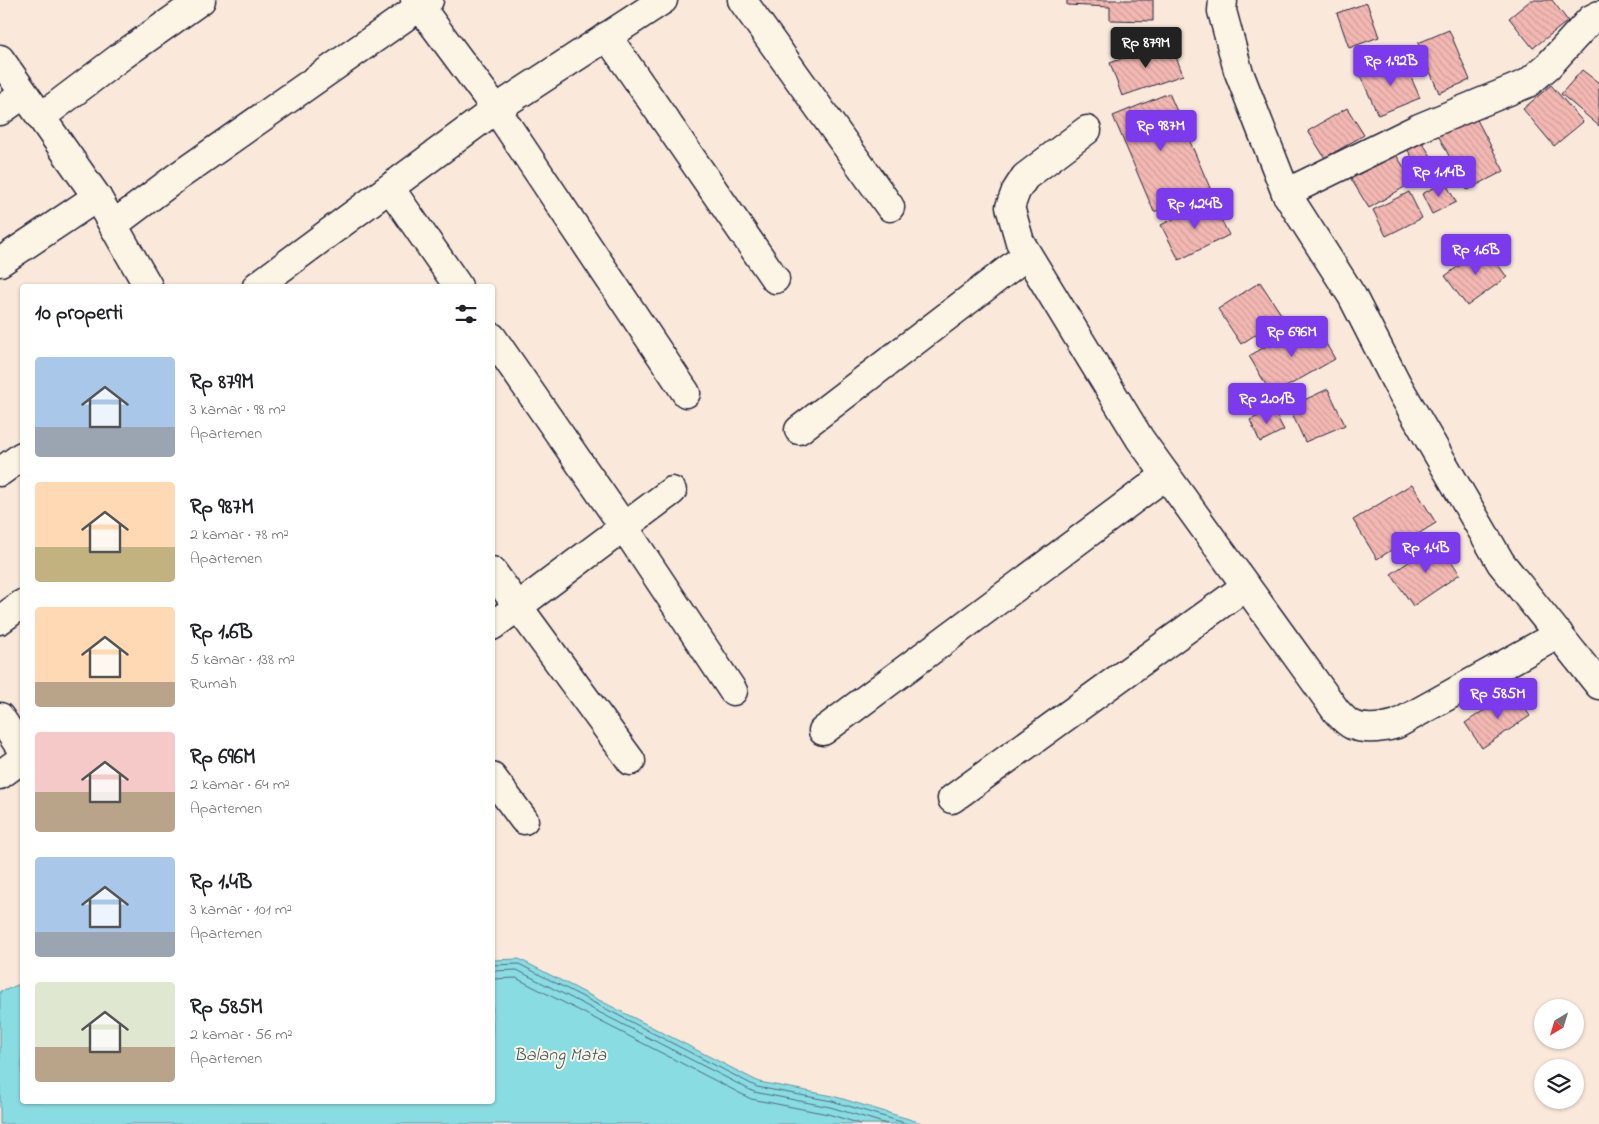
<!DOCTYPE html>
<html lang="id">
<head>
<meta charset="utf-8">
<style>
	:root { --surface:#fff; --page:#f6f6f6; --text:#202124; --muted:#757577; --accent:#7c3aed }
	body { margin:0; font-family:"Indie Flower",sans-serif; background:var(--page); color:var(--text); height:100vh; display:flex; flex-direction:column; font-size:19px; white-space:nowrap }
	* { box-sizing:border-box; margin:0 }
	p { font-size:16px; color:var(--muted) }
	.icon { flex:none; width:28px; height:28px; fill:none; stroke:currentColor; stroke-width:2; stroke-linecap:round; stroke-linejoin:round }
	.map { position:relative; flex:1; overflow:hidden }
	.drawer { position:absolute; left:20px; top:284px; width:475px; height:820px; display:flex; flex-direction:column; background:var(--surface); border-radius:5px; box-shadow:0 1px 4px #0004 }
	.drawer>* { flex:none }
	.needle { width:32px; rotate:218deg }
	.controls { position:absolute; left:1534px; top:999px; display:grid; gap:10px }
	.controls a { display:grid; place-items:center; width:50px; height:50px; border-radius:50%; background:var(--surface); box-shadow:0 1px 4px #0004; font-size:25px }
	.price { position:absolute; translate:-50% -42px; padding:0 11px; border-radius:5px; background:var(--accent); color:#fff; font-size:16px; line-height:32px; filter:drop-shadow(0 1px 2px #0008) }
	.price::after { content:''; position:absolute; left:50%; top:30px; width:15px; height:11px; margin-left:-8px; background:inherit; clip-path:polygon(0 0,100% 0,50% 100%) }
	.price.active { background:#222; color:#fff }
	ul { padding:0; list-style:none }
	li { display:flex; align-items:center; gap:15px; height:125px; padding:0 15px }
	li span { display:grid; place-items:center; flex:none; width:140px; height:100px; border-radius:5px; color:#555 }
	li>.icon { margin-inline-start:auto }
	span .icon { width:60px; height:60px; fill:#fffc; stroke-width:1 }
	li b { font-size:21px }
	h2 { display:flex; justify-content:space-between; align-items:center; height:60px; padding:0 15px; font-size:21px }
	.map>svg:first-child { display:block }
</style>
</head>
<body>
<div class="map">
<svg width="1599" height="1124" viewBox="0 0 1599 1124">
	<defs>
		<pattern id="building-back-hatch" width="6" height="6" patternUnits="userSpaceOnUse" patternTransform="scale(1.25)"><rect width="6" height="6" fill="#f4b8b3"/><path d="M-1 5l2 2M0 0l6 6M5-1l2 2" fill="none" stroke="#d19e9b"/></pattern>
	</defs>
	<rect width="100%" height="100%" fill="#fae9db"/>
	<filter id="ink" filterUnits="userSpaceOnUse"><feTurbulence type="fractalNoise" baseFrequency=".02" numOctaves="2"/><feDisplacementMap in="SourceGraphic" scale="10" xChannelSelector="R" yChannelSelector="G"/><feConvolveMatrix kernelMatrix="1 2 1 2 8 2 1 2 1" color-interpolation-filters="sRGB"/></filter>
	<g filter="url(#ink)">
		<polygon fill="#8adce3" stroke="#6092a0" points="519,959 759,1082 833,1096 925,1124 0,1124 0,991 6,990 22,983 22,1101 492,1101 493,960"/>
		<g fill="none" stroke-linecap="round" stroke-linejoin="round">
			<g stroke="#4c6c7e" stroke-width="1">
				<polyline points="492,965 519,964 757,1087 832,1101 908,1124"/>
				<polyline points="492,971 517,970 754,1092 830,1107 887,1124"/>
				<polyline points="492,979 516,978 751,1099 828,1114 861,1124"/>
			</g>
		</g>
		<g fill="url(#building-back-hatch)" stroke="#22223b">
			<polygon points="1067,0 1153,0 1153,21 1110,20 1110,7 1067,5"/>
			<polygon points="1531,0 1552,0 1568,21 1533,48 1509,18"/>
			<polygon points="1367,3 1379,37 1349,48 1337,13"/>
			<polygon points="1449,30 1470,80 1439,93 1418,43"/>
			<polygon points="1170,41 1183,75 1122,96 1110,63"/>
			<polygon points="1403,59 1420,98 1378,115 1361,77"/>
			<polygon points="1582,70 1599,83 1599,126 1561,94"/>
			<polygon points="1551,85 1583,122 1554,146 1523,109"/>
			<polygon points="1169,93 1210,188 1154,212 1113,116"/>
			<polygon points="1347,108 1364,135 1325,158 1308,131"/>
			<polygon points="1475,116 1504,171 1467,190 1438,135"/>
			<polygon points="1417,134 1444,177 1431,186 1403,143"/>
			<polygon points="1395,153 1413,182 1369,208 1351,179"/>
			<polygon points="1445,182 1456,202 1432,214 1422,194"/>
			<polygon points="1409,192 1422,218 1386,236 1373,210"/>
			<polygon points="1211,200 1229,235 1179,260 1161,225"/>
			<polygon points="1485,247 1507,277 1467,306 1445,276"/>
			<polygon points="1260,282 1283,317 1241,344 1218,309"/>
			<polygon points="1312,320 1335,359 1272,395 1249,356"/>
			<polygon points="1328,389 1345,425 1305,442 1289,407"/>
			<polygon points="1273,409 1284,430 1260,442 1250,420"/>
			<polygon points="1412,484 1436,523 1377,559 1353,520"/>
			<polygon points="1438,542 1460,574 1413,606 1391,574"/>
			<polygon points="1513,691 1530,716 1482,748 1465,723"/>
		</g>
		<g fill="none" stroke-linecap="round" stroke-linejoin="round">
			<defs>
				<g id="minor">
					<polyline points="415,0 496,109 686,393"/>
					<polyline points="742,0 890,207"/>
					<polyline points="1223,0 1222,11 1238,70 1286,193 1352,296 1397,384 1501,563 1599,685"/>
					<polyline points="607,36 775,279"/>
					<polyline points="0,59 97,197 148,286"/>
					<polyline points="0,111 24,94"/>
					<polyline points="41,117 123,55 201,0"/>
					<path d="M 1087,130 L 1025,177 L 1016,191 L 1010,207 L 1020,242 L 1140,439 L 1337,712 C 1341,716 1347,723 1352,725 C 1367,731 1383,728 1397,724 L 1559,634"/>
					<polyline points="390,188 458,286"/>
					<polyline points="1286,193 1419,128 1528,83 1548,66 1591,19 1599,15"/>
					<polyline points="113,225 177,177 429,0"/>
					<polyline points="0,262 97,197"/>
					<polyline points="257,286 496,109 663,0"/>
					<polyline points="492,337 624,527 733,691"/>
					<polyline points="799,430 1027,255"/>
					<polyline points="0,472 22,456"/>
					<polyline points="492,571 631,761"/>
					<polyline points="0,620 22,604"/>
					<polyline points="492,626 672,491"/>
					<polyline points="0,717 22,750"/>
					<polyline points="823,731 1166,475"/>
					<polyline points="0,775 22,759"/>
					<polyline points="492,777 524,820"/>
					<polyline points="952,799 1246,586"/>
				</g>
			</defs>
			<use href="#minor" stroke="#22223b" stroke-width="31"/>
			<use href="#minor" stroke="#fcf5e5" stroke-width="28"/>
		</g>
	</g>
	<g text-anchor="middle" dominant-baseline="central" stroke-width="4" stroke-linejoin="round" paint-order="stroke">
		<g font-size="18" font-style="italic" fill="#415a6d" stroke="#fcf5e5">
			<text x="560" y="1056">Balang Mata</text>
		</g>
	</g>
</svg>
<div class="controls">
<a><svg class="needle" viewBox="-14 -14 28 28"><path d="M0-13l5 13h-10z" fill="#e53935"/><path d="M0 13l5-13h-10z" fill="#757577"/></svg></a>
<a><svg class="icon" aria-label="layers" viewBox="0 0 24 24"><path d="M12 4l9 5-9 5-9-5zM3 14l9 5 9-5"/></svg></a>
</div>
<b class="price active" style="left:1146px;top:69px">Rp 879M</b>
<b class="price" style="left:1391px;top:87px">Rp 1.92B</b>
<b class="price" style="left:1161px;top:152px">Rp 987M</b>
<b class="price" style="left:1439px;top:198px">Rp 1.14B</b>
<b class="price" style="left:1195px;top:230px">Rp 1.24B</b>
<b class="price" style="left:1476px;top:276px">Rp 1.6B</b>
<b class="price" style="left:1292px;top:358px">Rp 696M</b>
<b class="price" style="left:1267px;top:425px">Rp 2.01B</b>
<b class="price" style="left:1426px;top:574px">Rp 1.4B</b>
<b class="price" style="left:1498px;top:720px">Rp 585M</b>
<section class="drawer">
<h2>10 properti<svg class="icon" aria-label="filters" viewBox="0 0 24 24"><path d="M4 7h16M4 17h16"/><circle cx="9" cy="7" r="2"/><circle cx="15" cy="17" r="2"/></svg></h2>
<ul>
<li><span style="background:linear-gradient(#a9c7e8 70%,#9aa5b1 0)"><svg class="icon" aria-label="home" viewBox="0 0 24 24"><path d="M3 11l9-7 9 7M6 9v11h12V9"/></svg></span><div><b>Rp 879M</b><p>3 kamar · 98 m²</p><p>Apartemen</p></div></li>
<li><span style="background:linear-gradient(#ffd9b3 65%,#c2b280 0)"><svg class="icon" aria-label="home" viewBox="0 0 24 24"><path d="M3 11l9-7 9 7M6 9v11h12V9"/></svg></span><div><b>Rp 987M</b><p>2 kamar · 78 m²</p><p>Apartemen</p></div></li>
<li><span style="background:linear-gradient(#ffd9b3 75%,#b9a48a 0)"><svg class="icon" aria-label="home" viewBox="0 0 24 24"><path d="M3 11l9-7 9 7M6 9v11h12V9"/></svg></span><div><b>Rp 1.6B</b><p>5 kamar · 138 m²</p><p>Rumah</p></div></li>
<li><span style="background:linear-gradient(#f6c9c9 60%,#b9a48a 0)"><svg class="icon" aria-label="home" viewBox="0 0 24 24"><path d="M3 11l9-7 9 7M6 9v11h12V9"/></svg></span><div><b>Rp 696M</b><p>2 kamar · 64 m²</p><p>Apartemen</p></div></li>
<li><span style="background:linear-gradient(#a9c7e8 75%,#9aa5b1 0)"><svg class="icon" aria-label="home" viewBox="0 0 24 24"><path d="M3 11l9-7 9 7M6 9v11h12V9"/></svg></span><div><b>Rp 1.4B</b><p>3 kamar · 101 m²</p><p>Apartemen</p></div></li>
<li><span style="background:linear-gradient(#dfe7d0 65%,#b9a48a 0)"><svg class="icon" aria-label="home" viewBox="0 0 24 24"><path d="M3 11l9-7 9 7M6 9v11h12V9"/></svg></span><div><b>Rp 585M</b><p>2 kamar · 56 m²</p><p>Apartemen</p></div></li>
</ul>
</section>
</div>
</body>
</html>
